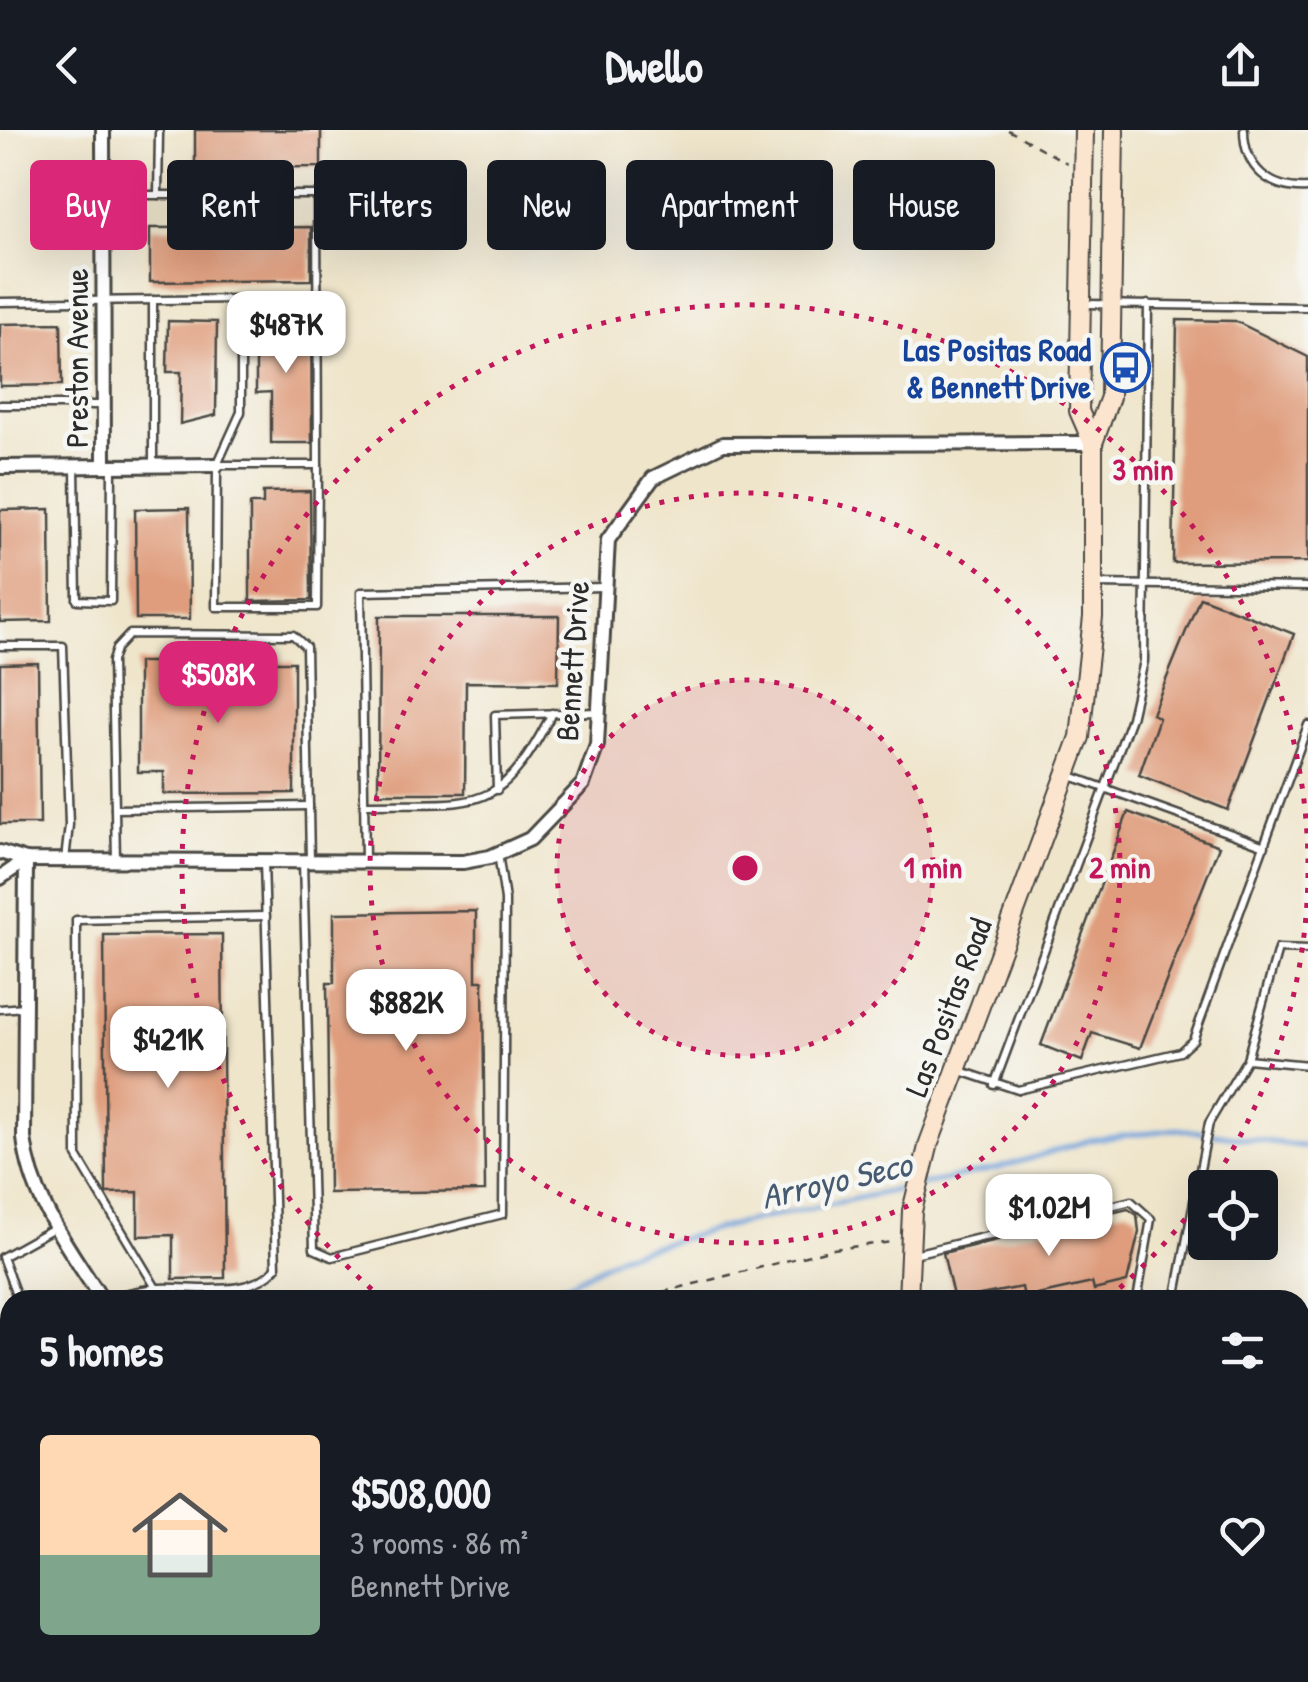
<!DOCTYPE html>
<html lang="en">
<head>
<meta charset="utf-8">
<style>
	:root { --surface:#171b24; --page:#242831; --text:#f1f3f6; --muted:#9ea1a6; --line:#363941; --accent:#db2777 }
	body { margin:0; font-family:"Patrick Hand",sans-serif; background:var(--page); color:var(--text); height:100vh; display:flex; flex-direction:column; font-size:38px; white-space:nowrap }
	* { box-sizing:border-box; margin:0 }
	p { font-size:32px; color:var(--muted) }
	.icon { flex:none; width:55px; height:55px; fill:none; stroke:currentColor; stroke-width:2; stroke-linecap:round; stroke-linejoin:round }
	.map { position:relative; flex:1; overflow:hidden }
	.panel { position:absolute; left:0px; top:1160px; width:1310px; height:392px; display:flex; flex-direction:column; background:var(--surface); border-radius:30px 30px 0 0; box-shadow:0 10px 40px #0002 }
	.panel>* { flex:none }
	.hud { position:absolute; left:30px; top:30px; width:1250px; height:90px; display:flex; gap:20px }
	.tools { position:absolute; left:1188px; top:1040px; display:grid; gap:20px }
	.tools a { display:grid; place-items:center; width:90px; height:90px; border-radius:10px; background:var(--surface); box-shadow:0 10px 40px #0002; font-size:50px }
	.price { position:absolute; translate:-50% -85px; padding:0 22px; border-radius:20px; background:#fff; color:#222; font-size:32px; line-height:65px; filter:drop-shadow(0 2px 5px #0008) }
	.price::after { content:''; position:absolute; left:50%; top:60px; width:30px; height:22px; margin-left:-15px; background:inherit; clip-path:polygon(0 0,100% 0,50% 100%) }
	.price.selected { background:var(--accent); color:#fff }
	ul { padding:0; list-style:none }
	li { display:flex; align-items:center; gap:30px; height:250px; padding:0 40px }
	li+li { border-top:2px solid var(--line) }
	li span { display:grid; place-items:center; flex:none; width:280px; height:200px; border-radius:10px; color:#555 }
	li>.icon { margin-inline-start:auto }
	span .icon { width:120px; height:120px; fill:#fffc; stroke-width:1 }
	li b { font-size:42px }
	h2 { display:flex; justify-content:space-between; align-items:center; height:120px; padding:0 40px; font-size:42px }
	.pill { padding:0 35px; border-radius:10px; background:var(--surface); box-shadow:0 10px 40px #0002; font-size:35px; line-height:90px }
	.pill.selected { background:var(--accent); color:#fff }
	header { display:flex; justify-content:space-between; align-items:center; height:130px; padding:0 40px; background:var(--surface); font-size:45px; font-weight:700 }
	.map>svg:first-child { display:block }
</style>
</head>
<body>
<header><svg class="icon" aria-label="back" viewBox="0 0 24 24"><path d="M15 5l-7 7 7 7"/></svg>Dwello<svg class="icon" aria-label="share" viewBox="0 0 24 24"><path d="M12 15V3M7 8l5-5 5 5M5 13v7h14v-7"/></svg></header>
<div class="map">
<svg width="1308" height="1552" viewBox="0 0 1308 1552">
	<rect width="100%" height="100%" fill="#f6f6f2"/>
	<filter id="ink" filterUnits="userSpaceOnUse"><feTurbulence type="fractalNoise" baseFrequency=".01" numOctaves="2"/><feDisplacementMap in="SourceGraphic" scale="20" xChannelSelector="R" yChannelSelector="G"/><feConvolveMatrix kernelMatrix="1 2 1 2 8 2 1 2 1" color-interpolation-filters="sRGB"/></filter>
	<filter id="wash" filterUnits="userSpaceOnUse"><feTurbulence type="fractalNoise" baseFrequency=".0048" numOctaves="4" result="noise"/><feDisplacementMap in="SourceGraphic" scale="40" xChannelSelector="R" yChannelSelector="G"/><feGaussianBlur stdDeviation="2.25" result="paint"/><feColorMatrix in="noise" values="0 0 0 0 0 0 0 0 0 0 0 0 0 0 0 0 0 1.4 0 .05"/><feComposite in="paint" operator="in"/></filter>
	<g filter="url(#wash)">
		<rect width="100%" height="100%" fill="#efe5cb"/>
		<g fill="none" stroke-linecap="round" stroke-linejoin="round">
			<g stroke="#6ea0d9" stroke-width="5">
				<polyline points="500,1170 568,1154 621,1125 728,1096 999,1038 1090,1010 1177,999 1308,1017"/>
				<polyline points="0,1284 10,1279"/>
			</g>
		</g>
		<g id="blocks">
			<g fill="#df9d7d">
				<polygon points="195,0 321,0 321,37 195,38"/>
				<polygon points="311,97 311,150 150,152 150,98"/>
				<polygon points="256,188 311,188 312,313 271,313 271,262 256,263"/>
				<polygon points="1177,190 1235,191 1308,227 1308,432 1173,433"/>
				<polygon points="168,191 217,192 216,285 180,294 181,242 167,242"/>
				<polygon points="61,193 62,255 0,256 0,194"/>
				<polygon points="310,361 311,470 250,471 250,374 263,374 263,362"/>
				<polygon points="189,378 190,489 136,489 135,379"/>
				<polygon points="50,379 51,491 0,492 0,380"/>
				<polygon points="1200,467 1294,504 1228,680 1139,645 1159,588 1152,584"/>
				<polygon points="379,486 559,486 558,553 466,552 465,663 378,663"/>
				<polygon points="138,532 294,532 294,663 164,664 164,642 138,642"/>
				<polygon points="38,533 40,694 0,694 0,534"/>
				<polygon points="1128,682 1219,716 1140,918 1092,903 1082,931 1041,915"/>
				<polygon points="476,781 476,851 483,851 485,1061 329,1063 327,853 334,853 334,783"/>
				<polygon points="222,804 225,1148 173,1149 173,1105 138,1106 138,1062 106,1063 104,805"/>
				<polygon points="1128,1079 1137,1085 1139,1102 1127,1152 1094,1160 1092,1153 1024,1168 1022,1157 954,1170 943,1123"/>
				<polygon points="1300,1274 1308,1274 1308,1323 1300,1318"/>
				<polygon points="1300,1505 1308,1505 1308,1552 1197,1552 1197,1546 1240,1542 1300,1542"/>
				<polygon points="169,1542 253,1542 259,1552 158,1552"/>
				<rect x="981" y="1542" width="94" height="10"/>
			</g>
		</g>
	</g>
	<g filter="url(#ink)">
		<use href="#blocks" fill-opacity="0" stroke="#484743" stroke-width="2.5"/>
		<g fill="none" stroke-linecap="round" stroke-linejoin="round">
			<defs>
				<g id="lane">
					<path d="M 1244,0 C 1244,38 1270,60 1308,58"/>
					<polyline points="104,65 317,65 318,335"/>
					<polyline points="158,65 159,3"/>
					<polyline points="241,169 318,167"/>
					<polyline points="0,172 241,169 241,282 217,335 216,477 317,477 318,335 217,335"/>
					<polyline points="1084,174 1308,177"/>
					<polyline points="0,275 102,275"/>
					<polyline points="153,334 153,170"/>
					<polyline points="75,337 77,470 111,471 112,336"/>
					<polyline points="1094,454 1308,457"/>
					<polyline points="0,516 63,516 69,695 65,730"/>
					<polyline points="1068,645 1265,716"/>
					<polyline points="497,660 495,585 598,582"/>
					<path d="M 365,674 C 473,671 497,691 552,583"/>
					<polyline points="115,679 309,676"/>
					<polyline points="116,729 112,531 116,519 130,504 293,505 306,517 310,731"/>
					<polyline points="365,731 361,462 604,457"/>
					<polyline points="303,732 314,1119 332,1127 503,1084 505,770 498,723"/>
					<polyline points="0,879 24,877"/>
					<polyline points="1247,929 1308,935"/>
					<polyline points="958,940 1018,960 1180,922 1193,910 1308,595"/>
					<polyline points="994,955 1131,588 1144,531 1148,174"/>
					<polyline points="914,1124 1131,1071 1151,1089 1137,1170"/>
					<polyline points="156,1158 77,1026 76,790 266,786"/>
					<path d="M 103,1169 C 121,1165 141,1159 159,1158 C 195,1156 249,1169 276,1138 L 264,731"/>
					<polyline points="18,1170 2,1127 54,1098"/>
					<polyline points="1175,1170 1209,993 1247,929 1278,819 1308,820"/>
					<polyline points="0,1256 10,1253"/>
					<polyline points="0,1357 10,1361"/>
					<polyline points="1300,1425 1308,1425"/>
					<polyline points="0,1505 10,1500"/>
					<polyline points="120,1542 124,1552"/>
					<polyline points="266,1542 272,1552"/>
					<polyline points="957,1542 957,1552"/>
					<polyline points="1126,1542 1127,1552"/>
					<polyline points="0,1544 3,1552"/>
				</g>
				<g id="street">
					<polyline points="103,0 104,336"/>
					<polyline points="0,337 217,335"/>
					<polyline points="0,722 26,730 463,732 490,727 530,709 583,654 597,615 608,410 653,348 723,314 1093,313"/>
					<path d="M 26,730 L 24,1008 C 31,1070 69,1118 102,1170"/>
					<polyline points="0,748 26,730"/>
					<polyline points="1300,1235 1308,1235"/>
					<polyline points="338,1542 344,1552"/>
					<polyline points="680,1542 681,1552"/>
					<polyline points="749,1542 750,1552"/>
					<polyline points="431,1547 611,1545"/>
				</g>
				<g id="secondary">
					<polyline points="1084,0 1079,281 1093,313"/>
					<polyline points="908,1170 912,1081 929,1013 1080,607 1093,487 1093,313 1110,267 1114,0"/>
					<polyline points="917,1542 917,1552"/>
				</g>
			</defs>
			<use href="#lane" stroke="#484743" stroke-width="11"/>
			<use href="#street" stroke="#484743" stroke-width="18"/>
			<use href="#secondary" stroke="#484743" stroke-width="22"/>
			<g stroke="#484743" stroke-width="2.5" stroke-dasharray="8 8" stroke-linecap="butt">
				<polyline points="1008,0 1067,33"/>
				<polyline points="631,1170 833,1119 892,1112"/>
				<polyline points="0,1482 10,1475"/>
			</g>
			<use href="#lane" stroke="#fff" stroke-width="6"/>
			<use href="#street" stroke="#fff" stroke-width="12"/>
			<use href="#secondary" stroke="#fce5cf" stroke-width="18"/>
		</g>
	</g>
	<circle cx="745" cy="738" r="188" fill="#c2185b" fill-opacity=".12"/>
	<g fill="none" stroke="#c2185b" stroke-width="5" stroke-dasharray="5 10">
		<circle cx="745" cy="738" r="188"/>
		<circle cx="745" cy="738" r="375"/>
		<path d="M1308 743A563 563 0 0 1 1209 1057M1203 1065A563 563 0 0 1 1107 1169M383 1169A563 563 0 1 1 1308 733"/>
	</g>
	<defs>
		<symbol id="bus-ring" viewBox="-11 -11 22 22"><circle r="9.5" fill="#f6f6f2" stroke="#1a4fb4" stroke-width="1.5"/><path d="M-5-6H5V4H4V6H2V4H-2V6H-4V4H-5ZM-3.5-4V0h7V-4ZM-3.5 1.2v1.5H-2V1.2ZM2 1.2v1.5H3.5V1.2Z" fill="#1a4fb4"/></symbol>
	</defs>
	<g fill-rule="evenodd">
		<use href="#bus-ring" x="1098" y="210" width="55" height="55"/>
	</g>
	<g text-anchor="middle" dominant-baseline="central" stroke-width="9" stroke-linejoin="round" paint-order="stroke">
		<g font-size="32" font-weight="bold" fill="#164399" stroke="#f6f6f2" text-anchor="end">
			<text x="1091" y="219">Las Positas Road<tspan x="1091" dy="37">&amp; Bennett Drive</tspan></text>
		</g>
		<g font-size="32" fill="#2b2b2b" stroke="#f6f6f2">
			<text transform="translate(76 228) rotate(-90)">Preston Avenue</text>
			<text transform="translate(572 531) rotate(-86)">Bennett Drive</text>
			<text transform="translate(948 877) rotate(-69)">Las Positas Road</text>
		</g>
		<g font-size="35" font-style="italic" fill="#465a71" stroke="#f6f6f2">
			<text transform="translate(836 1050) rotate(-13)">Arroyo Seco</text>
		</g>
	</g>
	<circle cx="745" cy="738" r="15" fill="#c2185b" stroke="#f6f6f2" stroke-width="5"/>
	<g font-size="30" text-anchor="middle" font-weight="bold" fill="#c2185b" stroke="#f6f6f2" stroke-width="9" stroke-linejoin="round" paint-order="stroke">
		<text x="1143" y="350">3 min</text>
		<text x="933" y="748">1 min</text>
		<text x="1120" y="748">2 min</text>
	</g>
</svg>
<div class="tools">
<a><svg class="icon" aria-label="locate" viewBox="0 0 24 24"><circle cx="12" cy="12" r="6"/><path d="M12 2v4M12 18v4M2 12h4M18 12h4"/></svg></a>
</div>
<b class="price" style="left:286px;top:246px">$487K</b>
<b class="price selected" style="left:218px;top:596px">$508K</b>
<b class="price" style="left:406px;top:924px">$882K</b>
<b class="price" style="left:168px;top:961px">$421K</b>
<b class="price" style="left:1049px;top:1129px">$1.02M</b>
<div class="hud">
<a class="pill selected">Buy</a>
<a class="pill">Rent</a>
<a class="pill">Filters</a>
<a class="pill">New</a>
<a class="pill">Apartment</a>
<a class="pill">House</a>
</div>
<section class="panel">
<h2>5 homes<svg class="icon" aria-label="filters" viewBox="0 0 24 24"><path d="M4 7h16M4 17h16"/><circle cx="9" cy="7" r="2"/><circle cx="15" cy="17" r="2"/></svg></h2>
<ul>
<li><span style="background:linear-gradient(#ffd9b3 60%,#7fa58c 0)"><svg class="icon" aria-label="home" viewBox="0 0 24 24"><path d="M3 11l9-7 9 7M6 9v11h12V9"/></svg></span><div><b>$508,000</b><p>3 rooms · 86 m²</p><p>Bennett Drive</p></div><svg class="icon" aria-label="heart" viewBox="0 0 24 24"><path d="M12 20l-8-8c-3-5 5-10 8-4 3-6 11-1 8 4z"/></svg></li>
</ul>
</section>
</div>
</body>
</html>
